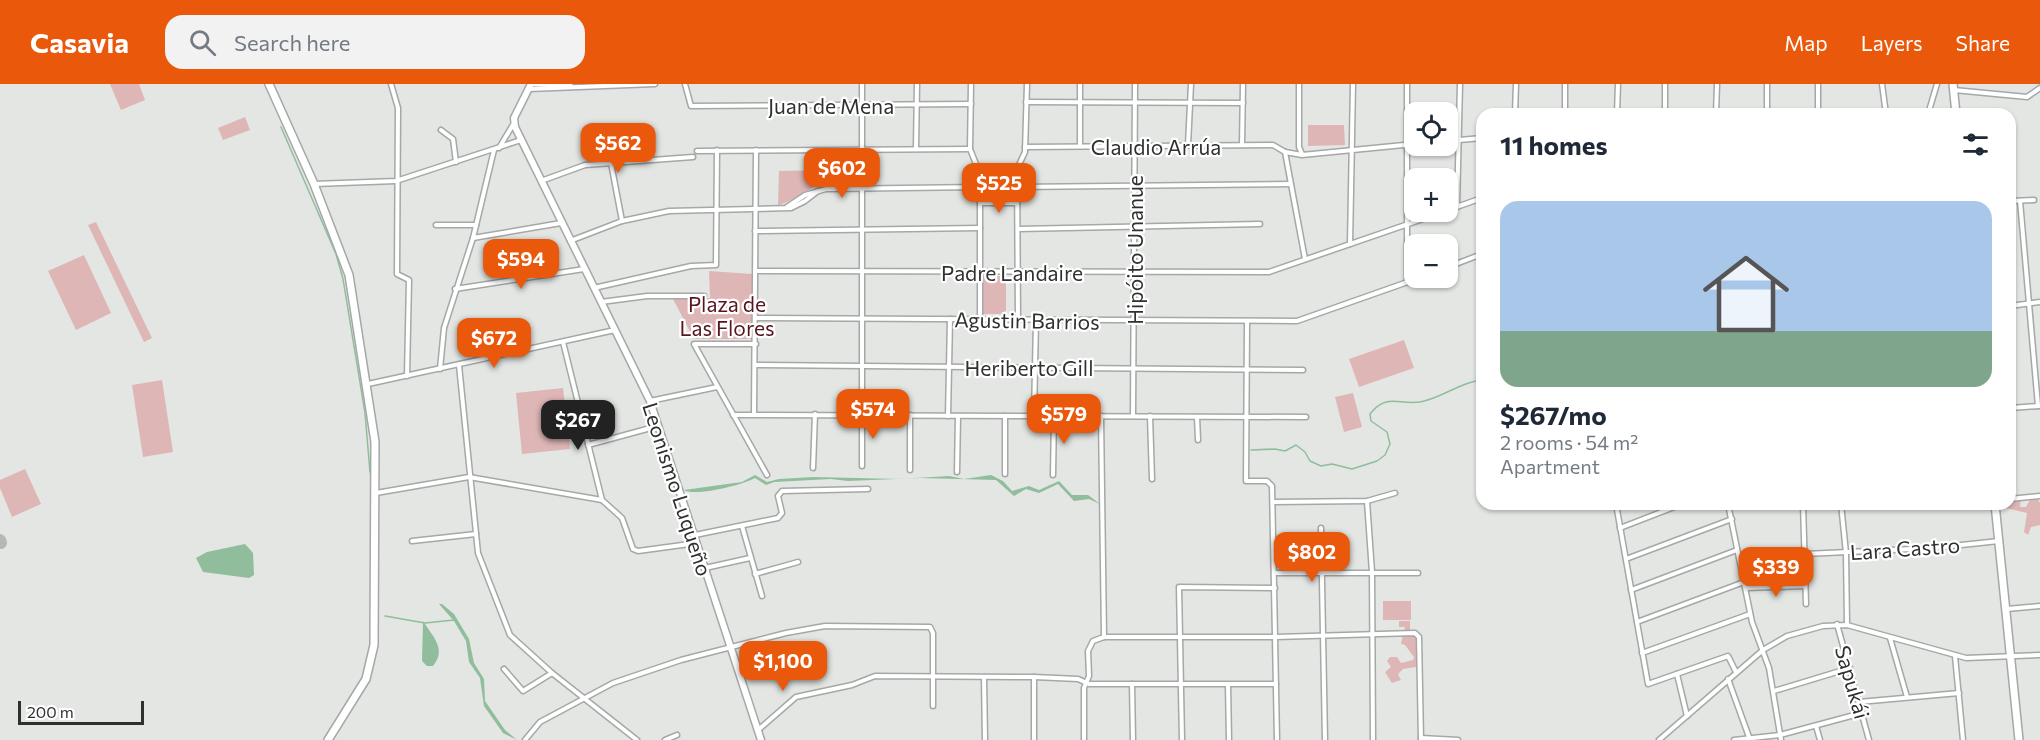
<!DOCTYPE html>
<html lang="en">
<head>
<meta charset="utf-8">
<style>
	:root { --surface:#fff; --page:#f2f2f3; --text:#1f2937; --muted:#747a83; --line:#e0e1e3; --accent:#ea580c }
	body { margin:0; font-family:Commissioner,sans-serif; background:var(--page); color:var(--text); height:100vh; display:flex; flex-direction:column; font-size:22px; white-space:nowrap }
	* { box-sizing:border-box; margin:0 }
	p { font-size:20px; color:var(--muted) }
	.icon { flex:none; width:33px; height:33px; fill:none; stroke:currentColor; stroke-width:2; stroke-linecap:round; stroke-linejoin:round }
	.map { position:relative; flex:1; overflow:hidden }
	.drawer { position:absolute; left:1476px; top:24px; width:540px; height:402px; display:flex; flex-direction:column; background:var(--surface); border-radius:18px; box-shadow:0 2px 4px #0004 }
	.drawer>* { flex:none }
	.fabs { position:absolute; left:1404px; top:18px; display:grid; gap:12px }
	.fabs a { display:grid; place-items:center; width:54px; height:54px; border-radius:12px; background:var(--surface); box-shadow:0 2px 4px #0004; font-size:30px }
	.scale { position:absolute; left:18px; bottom:15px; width:126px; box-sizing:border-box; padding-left:6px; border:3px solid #2f302f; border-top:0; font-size:16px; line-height:21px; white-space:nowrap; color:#2f302f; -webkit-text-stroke:4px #fff; paint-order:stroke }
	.price { position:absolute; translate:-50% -51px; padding:0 14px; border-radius:12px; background:var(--accent); color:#fff; font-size:20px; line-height:39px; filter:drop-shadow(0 2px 3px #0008) }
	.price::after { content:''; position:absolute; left:50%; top:36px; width:18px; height:14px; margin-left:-9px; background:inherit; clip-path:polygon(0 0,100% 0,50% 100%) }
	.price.active { background:#222; color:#fff }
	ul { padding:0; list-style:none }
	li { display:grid; align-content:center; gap:12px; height:318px; padding:0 24px }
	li+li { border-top:2px solid var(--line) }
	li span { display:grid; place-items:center; height:186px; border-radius:18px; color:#555 }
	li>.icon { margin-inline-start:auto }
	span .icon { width:108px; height:108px; fill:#fffc; stroke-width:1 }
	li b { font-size:26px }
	h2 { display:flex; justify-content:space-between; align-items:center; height:72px; padding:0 24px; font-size:26px }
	header { display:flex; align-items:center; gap:36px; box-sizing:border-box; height:84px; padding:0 30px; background:var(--accent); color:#fff }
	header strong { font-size:28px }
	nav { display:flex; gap:33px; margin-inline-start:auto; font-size:21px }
	.search { width:420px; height:54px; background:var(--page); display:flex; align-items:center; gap:15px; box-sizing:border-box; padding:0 21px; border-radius:18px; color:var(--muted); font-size:22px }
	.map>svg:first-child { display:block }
</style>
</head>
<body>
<header>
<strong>Casavia</strong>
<div class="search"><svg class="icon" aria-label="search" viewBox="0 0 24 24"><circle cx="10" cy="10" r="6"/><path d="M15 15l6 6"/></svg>Search here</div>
<nav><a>Map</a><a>Layers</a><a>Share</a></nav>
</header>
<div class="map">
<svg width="2040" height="656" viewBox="0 0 2040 656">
	<rect width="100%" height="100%" fill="#e3e6e3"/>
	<g fill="#dfb6b6">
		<polygon points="110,0 139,0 145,16 121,26"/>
		<polygon points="245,33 250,46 223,56 218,44"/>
		<polygon points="1308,41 1344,41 1345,61 1308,62"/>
		<path d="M 822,86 L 821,100 C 809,104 788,120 778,121 L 779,87 Z"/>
		<polygon points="990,94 1012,95 1013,115 984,116 984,99"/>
		<polygon points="96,138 152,254 144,258 88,141"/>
		<polygon points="84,171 111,229 76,246 48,187"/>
		<polygon points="709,187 752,190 753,255 694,255 673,215 710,214"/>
		<rect x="983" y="192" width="23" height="38"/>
		<polygon points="1404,256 1414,284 1359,303 1349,275"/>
		<polygon points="162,296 173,368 143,373 132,301"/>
		<polygon points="563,304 570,365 522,370 516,309"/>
		<polygon points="1353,309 1362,343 1344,348 1335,313"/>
		<polygon points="25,385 41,420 12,433 0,404 0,396"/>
		<polygon points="2037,413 2040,419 2040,441 2031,443 2028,451 2024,448 2027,429 2006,424 2010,415 2021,415 2020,423 2026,423 2031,414"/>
		<rect x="1383" y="517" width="28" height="19"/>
		<polygon points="1399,537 1410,537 1410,548 1418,555 1417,567 1423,571 1422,582 1403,585 1398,590 1401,596 1392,599 1385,588 1391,583 1387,577 1390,573 1397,573 1401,579 1413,576 1414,573 1405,561 1401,560 1405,543 1399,543"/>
	</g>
	<g fill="#90bd9c">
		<path d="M 755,391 L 767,398 L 779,395 L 814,393 L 899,395 L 949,392 L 964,395 L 991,391 L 1003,397 L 1012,407 L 1029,402 L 1039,406 L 1059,397 L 1072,411 L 1088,411 L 1100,420 L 1089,415 L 1074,417 L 1058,400 L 1039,409 L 1026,405 L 1014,412 L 996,396 L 920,394 L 848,397 L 831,395 L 774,398 L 766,401 L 755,394 C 743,401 694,413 684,406 L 742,398 Z"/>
		<polygon points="245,460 253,469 254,491 249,494 203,488 196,474 207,468"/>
		<polygon points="439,520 442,520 454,530 469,555 474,579 484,595 485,617 505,646 517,656 503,649 484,622 480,594 469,578 466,557 454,537"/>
		<path d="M 423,537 C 433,553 447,565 433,582 L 427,582 L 422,577 Z"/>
	</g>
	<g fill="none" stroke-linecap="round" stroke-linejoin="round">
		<g stroke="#90bd9c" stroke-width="1.5">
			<polyline points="281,43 336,170 343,195 365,329 370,388"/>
			<path d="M 1251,366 L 1275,365 L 1285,367 L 1296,361 L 1305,368 L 1310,377 L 1321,382 L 1332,380 L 1352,385 L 1377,377 L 1385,371 L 1390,360 L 1387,348 L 1371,337 L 1370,330 C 1386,309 1398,321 1420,318 C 1442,314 1460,298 1482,296"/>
			<polyline points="385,532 425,539 454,536"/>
		</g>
		<polyline stroke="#b5b8b5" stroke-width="12" points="0,456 1,459"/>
		<defs>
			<g id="street">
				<polyline points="391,0 398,24 397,190 409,196 407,292"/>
				<polyline points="531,0 571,2"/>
				<polyline points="685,0 691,22 971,20"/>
				<polyline points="971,0 970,65 980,90 980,235"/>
				<polyline points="1299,0 1299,63 1302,70"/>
				<polyline points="1407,0 1407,198"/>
				<polyline points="1882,0 1886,30"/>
				<polyline points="529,5 655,0"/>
				<polyline points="1954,6 2027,13 2040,4"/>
				<polyline points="1026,18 1243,19"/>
				<polyline points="1515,30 1516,0"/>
				<polyline points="1565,30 1565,0"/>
				<polyline points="1617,30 1618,0"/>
				<polyline points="1665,30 1665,0"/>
				<polyline points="1716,30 1717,0"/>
				<polyline points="1767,30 1767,0"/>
				<polyline points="1818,30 1818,0"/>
				<polyline points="1928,30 1937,0"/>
				<polyline points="441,46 453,55 456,78"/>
				<polyline points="1448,57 1482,54"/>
				<polyline points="1188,61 1191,0"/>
				<polyline points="1242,61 1243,0"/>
				<polyline points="1080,62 1080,0"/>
				<polyline points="1025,63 1273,61 1285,68"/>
				<polyline points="499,64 514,39"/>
				<polyline points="916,64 917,0"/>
				<polyline points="697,67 970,65"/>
				<polyline points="1285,68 1302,71 1414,60"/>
				<polyline points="1285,68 1305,175"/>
				<polyline points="611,79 622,137"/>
				<polyline points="980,90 1016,90"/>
				<polyline points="541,97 585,81 693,73"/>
				<polyline points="314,100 396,97 521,56"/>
				<polyline points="1017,103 1290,100"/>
				<polyline points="2010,117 2034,116"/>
				<polyline points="2020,117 2038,322"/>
				<polyline points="980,119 1017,119"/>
				<polyline points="787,123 805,111 826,105 980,103"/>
				<polyline points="1457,123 1460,0"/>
				<polyline points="1448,126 1482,114"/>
				<polyline points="436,141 476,141"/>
				<polyline points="1018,145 1260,140"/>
				<polyline points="755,147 980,144"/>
				<polyline points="473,154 561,139"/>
				<polyline points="570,157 622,137 669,127 791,124 805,117 818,107"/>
				<polyline points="1350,160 1353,0"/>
				<polyline points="1448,183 1482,170"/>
				<polyline points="756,187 1269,188 1443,128"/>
				<polyline points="594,204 691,182 716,181 717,66"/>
				<polyline points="455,205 584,185"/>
				<polyline points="601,218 647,212 704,212"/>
				<polyline points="2010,222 2040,218"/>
				<polyline points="756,234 1297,237 1419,194"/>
				<polyline points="1018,236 1017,85 1025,68 1027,0"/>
				<polyline points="563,258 602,416 622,434 633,465 638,467 697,459"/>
				<polyline points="756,260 694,260 767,391"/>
				<polyline points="459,281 478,469 510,551 552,589 637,656"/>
				<polyline points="755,281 1303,286"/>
				<polyline points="440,285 444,244 473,154 494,66"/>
				<polyline points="368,300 615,246"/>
				<polyline points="650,317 717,303"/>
				<polyline points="2010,324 2039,322"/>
				<polyline points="754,330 756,66"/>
				<polyline points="733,331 1306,333"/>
				<polyline points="948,332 950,235"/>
				<polyline points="1034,332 1036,236"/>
				<polyline points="1101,332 1104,553"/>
				<polyline points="1133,332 1135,0"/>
				<polyline points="1150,332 1152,395"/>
				<polyline points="1197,333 1198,356"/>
				<polyline points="588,361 658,342"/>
				<polyline points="862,382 862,0"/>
				<polyline points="813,384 815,330"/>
				<polyline points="910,386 910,331"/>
				<polyline points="957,388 958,332"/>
				<polyline points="1005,390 1005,332"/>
				<polyline points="1053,391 1054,332"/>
				<polyline points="376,409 469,393 602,416"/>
				<polyline points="2010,415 2040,412"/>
				<polyline points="1367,417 1372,488 1373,656"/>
				<polyline points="1273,418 1367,417 1395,409"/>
				<polyline points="1616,420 1648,600 1728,572 1736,588"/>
				<polyline points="1728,420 1752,538 1769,584 1781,656"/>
				<polyline points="1803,420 1806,520"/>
				<polyline points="1841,420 1846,469 1847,541"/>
				<polyline points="742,442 762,512"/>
				<polyline points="1321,444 1325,656"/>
				<polyline points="1620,444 1682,420"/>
				<polyline points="695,451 778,434 782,429 778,412 782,407 868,405"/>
				<polyline points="412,457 476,450"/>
				<polyline points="1739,473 1933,464 1999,457"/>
				<polyline points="1626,475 1732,435"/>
				<polyline points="705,484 750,474"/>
				<polyline points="1275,489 1418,489"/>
				<polyline points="755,490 798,478"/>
				<polyline points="1746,504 1805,502"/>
				<polyline points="1631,506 1737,466"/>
				<polyline points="2007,525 2040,522"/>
				<polyline points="1637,538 1744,498"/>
				<polyline points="1837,540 1869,656"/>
				<polyline points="1890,554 1907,613"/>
				<polyline points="1642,569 1750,530"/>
				<polyline points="1955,572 1963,656"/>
				<polyline points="504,585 523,607 552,589"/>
				<polyline points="1677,590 1687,632"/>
				<polyline points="984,593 985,656"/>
				<polyline points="1728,595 1749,653"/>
				<polyline points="1132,600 1133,656"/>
				<polyline points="1228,601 1229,656"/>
				<polyline points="1774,607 1850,584"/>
				<polyline points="1859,618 1959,609"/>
				<polyline points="1816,642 1820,656"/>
				<polyline points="758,646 796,613 852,601 875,592 1034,593 1078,595 1089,600 1276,600"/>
				<polyline points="1421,654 1458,656"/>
				<polyline points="525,656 540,638 613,599 681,576 786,549 825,542 930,543 933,549 933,622"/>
				<polyline points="665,656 677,651"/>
				<polyline points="1034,656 1034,593"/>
				<polyline points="1084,656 1084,604 1089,592 1088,567 1093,557 1104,553 1275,553 1272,402 1267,397 1246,397 1247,238"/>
				<polyline points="1182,656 1179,503 1275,504"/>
				<polyline points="1277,656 1275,553 1415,549 1419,553 1421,656"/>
				<polyline points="1659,656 1763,566 1787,552 1823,542 1847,541 1966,574 2040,571"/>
				<polyline points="1734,656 1780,651 1862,629"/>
			</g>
			<polyline id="secondary" points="531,0 514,34 515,43 650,317 761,656"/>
			<g id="primary">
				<polyline points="269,0 314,100 349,191 375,358 374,561 366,595 328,656"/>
				<polyline points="1953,0 1956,30"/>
				<polyline points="1995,420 2019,656"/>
			</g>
		</defs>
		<use href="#street" stroke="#a5a8a6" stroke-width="7"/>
		<use href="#secondary" stroke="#a5a8a6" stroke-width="9"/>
		<use href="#primary" stroke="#a5a8a6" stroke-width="10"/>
		<use href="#street" stroke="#fff" stroke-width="4"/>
		<use href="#secondary" stroke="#fff" stroke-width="6"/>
		<use href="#primary" stroke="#fff" stroke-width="7"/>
	</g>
	<g text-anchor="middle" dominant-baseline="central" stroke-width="4.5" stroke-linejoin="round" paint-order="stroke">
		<g font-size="21" fill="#2f302f" stroke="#fff">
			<text x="831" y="21">Juan de Mena</text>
			<text x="1156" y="62">Claudio Arrúa</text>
			<text transform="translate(1134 166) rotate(-90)">Hipóito Unanue</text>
			<text x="1012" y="188">Padre Landaire</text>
			<text transform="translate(1027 236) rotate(1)">Agustin Barrios</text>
			<text x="1029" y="283">Heriberto Gill</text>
			<text transform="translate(678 405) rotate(72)">Leonismo Luqueño</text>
			<text transform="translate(1905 464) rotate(-4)">Lara Castro</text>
			<text transform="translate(1853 598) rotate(74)">Sapukái</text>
		</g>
		<g font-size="21" fill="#57151d" stroke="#fff">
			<text x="727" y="219">Plaza de<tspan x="727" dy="24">Las Flores</tspan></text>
		</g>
	</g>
</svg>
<div class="fabs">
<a><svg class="icon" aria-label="locate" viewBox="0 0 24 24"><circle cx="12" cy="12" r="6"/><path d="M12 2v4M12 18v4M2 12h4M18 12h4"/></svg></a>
<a>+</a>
<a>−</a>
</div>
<div class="scale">200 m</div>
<b class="price" style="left:618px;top:90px">$562</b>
<b class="price" style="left:842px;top:115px">$602</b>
<b class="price" style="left:999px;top:130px">$525</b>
<b class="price" style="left:521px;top:206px">$594</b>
<b class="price" style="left:494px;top:285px">$672</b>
<b class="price" style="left:873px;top:356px">$574</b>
<b class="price" style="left:1064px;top:361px">$579</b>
<b class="price active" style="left:578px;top:367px">$267</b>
<b class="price" style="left:1312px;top:499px">$802</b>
<b class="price" style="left:1776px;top:514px">$339</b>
<b class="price" style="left:783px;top:608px">$1,100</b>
<section class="drawer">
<h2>11 homes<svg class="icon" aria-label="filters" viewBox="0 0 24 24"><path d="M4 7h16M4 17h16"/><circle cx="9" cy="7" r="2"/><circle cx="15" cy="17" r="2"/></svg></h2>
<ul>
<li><span style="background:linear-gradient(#a9c7e8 70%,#7fa58c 0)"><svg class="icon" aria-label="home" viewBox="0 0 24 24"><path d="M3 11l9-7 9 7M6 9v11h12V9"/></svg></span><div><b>$267/mo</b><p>2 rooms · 54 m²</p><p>Apartment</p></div></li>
</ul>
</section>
</div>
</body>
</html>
